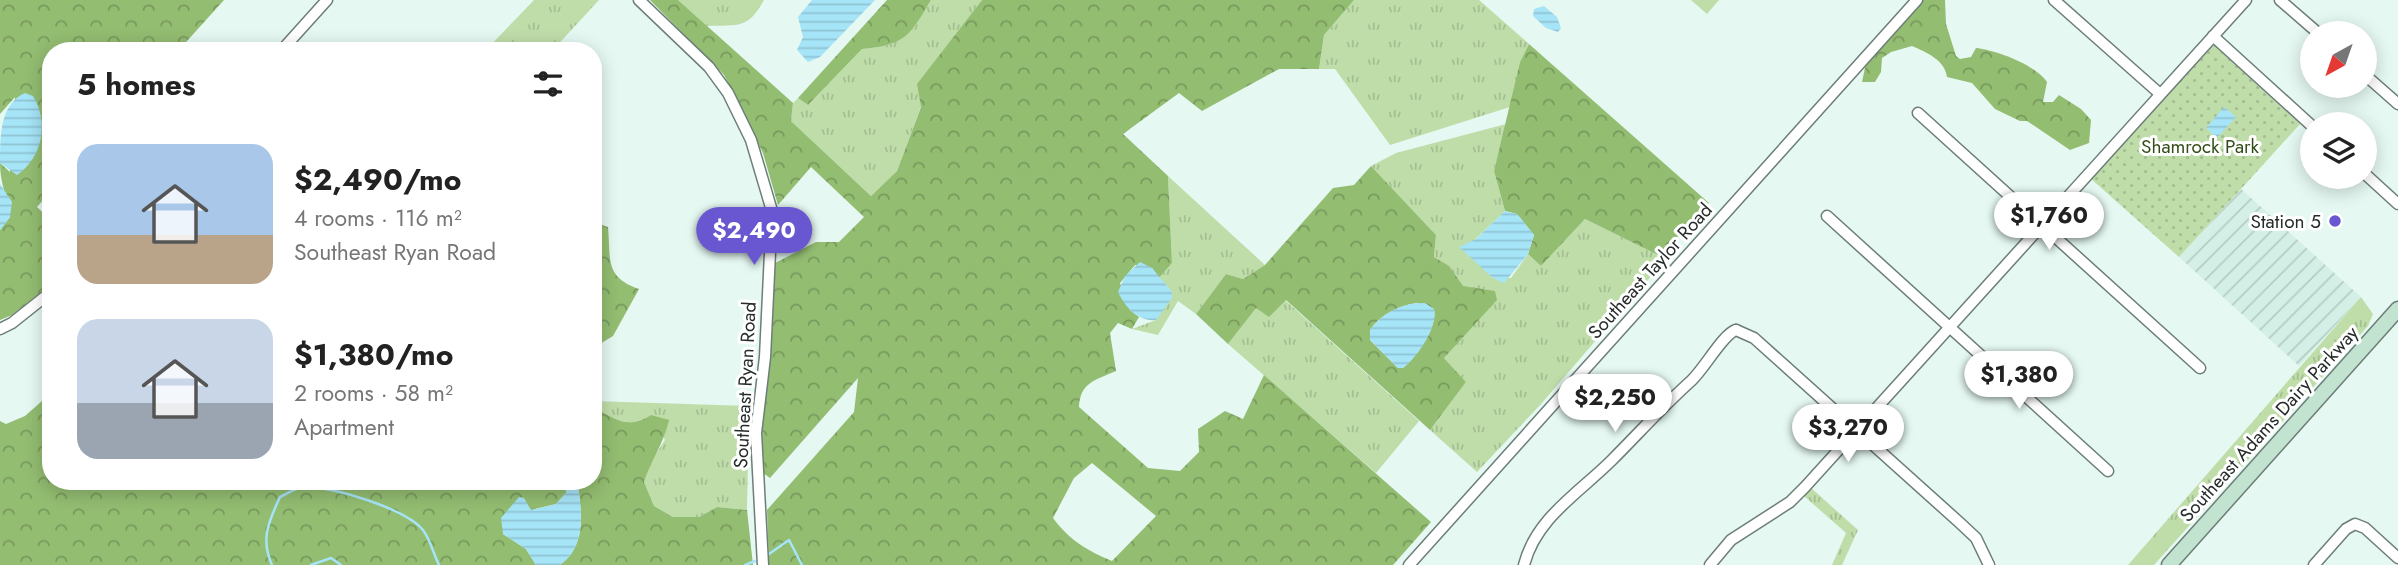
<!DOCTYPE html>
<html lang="en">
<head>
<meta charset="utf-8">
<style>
	:root { --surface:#fff; --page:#f6f6f6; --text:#222; --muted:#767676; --accent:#6857d0 }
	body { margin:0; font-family:Jost,sans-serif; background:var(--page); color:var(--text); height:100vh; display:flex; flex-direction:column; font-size:26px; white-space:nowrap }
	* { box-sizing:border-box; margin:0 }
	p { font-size:23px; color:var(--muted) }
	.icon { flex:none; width:38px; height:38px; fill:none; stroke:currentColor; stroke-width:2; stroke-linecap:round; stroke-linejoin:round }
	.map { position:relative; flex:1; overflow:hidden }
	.panel { position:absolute; left:42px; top:42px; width:560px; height:448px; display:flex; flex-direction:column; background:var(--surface); border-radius:28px; box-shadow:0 4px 18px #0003 }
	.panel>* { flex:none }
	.needle { width:46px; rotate:220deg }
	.fabs { position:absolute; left:2300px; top:21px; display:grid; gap:14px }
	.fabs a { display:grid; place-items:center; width:77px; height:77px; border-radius:50%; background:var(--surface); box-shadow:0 4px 18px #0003; font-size:35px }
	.price { position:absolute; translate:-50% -60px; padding:0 16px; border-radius:24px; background:#fff; color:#222; font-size:23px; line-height:46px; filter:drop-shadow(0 2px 4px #0008) }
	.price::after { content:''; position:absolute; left:50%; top:42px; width:21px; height:16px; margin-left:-10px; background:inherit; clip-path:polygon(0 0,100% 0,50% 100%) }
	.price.active { background:var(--accent); color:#fff }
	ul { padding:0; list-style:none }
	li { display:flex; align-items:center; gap:21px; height:175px; padding:0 35px }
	li span { display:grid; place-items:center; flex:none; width:196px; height:140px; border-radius:21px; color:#555 }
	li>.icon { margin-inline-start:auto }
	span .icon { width:84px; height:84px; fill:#fffc; stroke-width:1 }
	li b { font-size:30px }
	h2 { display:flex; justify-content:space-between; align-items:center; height:84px; padding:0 35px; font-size:30px }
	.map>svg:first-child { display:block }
</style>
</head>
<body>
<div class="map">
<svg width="2398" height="565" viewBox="0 0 2398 565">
	<defs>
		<pattern id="industrial-furrows" width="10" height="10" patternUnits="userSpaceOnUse" patternTransform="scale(1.75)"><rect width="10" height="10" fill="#d3efe6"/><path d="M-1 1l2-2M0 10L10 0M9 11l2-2" fill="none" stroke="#b5cdc5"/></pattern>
		<pattern id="grass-tufts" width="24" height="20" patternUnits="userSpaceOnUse" patternTransform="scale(1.75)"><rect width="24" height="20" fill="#bfdda9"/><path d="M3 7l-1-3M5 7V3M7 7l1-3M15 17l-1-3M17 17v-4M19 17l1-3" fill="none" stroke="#a4be92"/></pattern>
		<pattern id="forest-crowns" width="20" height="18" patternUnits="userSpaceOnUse" patternTransform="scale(1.75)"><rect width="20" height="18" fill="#93bd71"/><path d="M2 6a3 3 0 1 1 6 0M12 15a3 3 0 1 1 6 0" fill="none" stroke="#789a5d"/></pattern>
		<pattern id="park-dots" width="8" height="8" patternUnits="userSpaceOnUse" patternTransform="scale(1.75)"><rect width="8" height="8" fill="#bfdda9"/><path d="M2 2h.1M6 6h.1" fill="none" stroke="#a4be92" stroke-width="1.8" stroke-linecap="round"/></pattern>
		<pattern id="water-rules" width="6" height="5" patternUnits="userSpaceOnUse" patternTransform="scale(1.75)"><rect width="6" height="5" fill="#a6e4f7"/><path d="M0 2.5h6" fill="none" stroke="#8fc4d4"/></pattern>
	</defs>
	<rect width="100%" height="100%" fill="#e5f8f2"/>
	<polygon fill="url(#industrial-furrows)" points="2241,189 2361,297 2299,366 2179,257"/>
	<g fill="url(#grass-tufts)">
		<polygon points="534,0 599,0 552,51 485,51"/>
		<path d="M 678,0 L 764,0 C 748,29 739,25 707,26 Z"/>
		<path d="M 931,0 L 982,0 L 918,84 L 921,106 L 897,171 L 871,196 L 791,121 L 793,103 L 798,98 L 808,105 L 862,49 C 905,45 909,36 931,0 Z"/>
		<polygon points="1354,0 1479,0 1529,44 1520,62 1510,107 1390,145 1335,69 1319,69 1324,35"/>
		<polygon points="1691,0 1719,0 1707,14"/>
		<path d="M 1506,124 L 1494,171 L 1505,211 L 1464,250 L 1493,278 L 1511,278 L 1528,254 L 1541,266 L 1585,219 L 1666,259 L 1541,404 L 1477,472 L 1430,430 L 1466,382 L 1444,358 L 1467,331 C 1464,295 1466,279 1434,257 L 1436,235 L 1371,166 L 1396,153 Z"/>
		<polygon points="1168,176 1265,265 1243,279 1226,274 1196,314 1178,301 1158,335 1132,329 1156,320 1172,292 1159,278 1172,263"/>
		<polygon points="2361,297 2373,314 2368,326 2154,565 2128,565"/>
		<polygon points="1285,300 1419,421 1376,473 1228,344 1256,307"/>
		<path d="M 593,401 L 749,406 L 747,510 L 717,507 L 699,517 L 673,517 L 654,506 L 644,482 L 651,461 L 665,440 L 651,415 C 628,430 614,419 593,406 Z"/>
		<polygon points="1810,487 1858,530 1842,565 1832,565 1846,533 1804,496"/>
	</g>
	<g fill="url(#forest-crowns)" fill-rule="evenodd">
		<path d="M 0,0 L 224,0 L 178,51 L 51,51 L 51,191 L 37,207 L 51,220 L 51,284 L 12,315 L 0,320 L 0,230 L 10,217 C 7,197 0,183 0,163 L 10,172 L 15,97 L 0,114 Z"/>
		<path d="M 650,0 L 678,0 L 793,103 L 791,121 L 871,196 L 897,171 L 921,107 L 917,84 L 982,0 L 1354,0 L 1324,35 L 1319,69 L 1279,69 L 1202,111 L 1179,93 L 1123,134 L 1168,176 L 1172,263 L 1159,278 L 1152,268 L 1135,265 L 1120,283 L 1130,310 L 1139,317 L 1132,329 L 1118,323 L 1110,333 L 1116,371 C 1096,380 1080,382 1079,407 L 1148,468 L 1180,471 L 1199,452 L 1198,429 L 1225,411 L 1243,419 L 1264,375 L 1431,522 L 1393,565 L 769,565 L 767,510 L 854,412 L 858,378 L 770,478 L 763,473 L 762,422 L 775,263 L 816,242 L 839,242 L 864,217 L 811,167 L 778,205 L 763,153 L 724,75 ZM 1092,463 L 1156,516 L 1112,561 C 1088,551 1069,540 1053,518 L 1074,478 Z"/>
		<path d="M 887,0 L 931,0 C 909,37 905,45 862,49 L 808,105 L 798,98 Z"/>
		<path d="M 1923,0 L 1945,0 L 1946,24 L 1956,56 L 1960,59 L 1971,57 L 1976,48 C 1996,50 2036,65 2047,82 L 2043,102 L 2053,102 L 2059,95 L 2081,109 L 2091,120 L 2089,143 L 2070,150 L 2027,121 L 2020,121 L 1995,109 L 1972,83 L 1947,77 C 1945,60 1926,52 1912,46 L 1891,52 L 1882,58 L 1881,72 L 1875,82 L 1862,82 L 1866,63 Z"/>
		<polygon points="1529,44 1709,203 1660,256 1585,219 1541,266 1528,254 1534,235 1517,214 1505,211 1494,171 1520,62"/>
		<path d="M 1371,166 L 1436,235 L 1434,257 L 1449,266 L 1463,286 L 1495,291 L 1497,300 L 1444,358 L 1466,382 L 1430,430 L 1286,300 L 1269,317 L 1256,308 L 1228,344 L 1196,314 L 1226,274 L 1243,279 L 1265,265 L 1333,188 L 1354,185 ZM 1417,303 L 1434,309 C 1438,327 1417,357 1403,368 L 1398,368 L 1370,340 L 1370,330 C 1381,314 1398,306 1417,303 Z"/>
		<path d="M 593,222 L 608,227 C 611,259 604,277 639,289 L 613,336 L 593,348 Z"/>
		<polygon points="51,393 51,481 566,481 566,493 556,504 531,510 525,505 503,534 526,549 536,565 0,565 0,421 6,424 25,416"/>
		<path d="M 593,406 C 614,419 628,430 651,415 L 669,420 C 664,443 651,460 644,482 L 654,506 L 673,517 L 699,517 L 717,507 L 747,510 L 753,565 L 560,565 C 587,546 582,511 577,481 L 593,481 L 593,441 L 601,431 L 601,422 L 593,423 Z"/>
	</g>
	<polygon fill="url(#park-dots)" points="2214,45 2300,124 2179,257 2090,178"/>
	<g fill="url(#water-rules)">
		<polygon points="812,0 875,0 820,57 808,62 797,50 803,37 798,17"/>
		<polygon points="1544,6 1557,17 1561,28 1558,32 1546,28 1533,16 1534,9"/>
		<path d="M 25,93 L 33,96 C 49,122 43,157 17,175 L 0,163 C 0,135 0,104 25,93 Z"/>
		<polygon points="2224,107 2236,117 2217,138 2206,128"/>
		<polygon points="0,184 12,202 10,217 0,230"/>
		<polygon points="1505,211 1517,214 1534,235 1528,254 1504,283 1493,278 1459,247 1476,239"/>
		<path d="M 1140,262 L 1152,268 L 1172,292 L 1172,298 L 1156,320 C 1138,322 1125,307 1118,292 L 1125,276 Z"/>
		<path d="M 1425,303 L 1434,309 C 1438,327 1417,357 1403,368 L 1398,368 L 1370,340 L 1370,330 C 1382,313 1403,302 1425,303 Z"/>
		<path d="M 566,481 L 577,481 C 582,511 587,546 560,565 L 536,565 L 526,549 L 503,534 L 501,518 L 519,497 L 524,498 L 531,510 L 556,504 L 566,493 Z"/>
	</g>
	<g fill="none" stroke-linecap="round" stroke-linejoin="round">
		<g stroke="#a6e4f7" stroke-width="2.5">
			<polyline points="769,554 789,540 802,565"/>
			<path d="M 272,565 C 260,539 269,521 280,497 C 288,493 297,487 305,487 C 332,486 406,509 423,530 C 430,539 434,555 439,565"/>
			<polyline points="311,565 331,558 341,565"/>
			<polyline points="745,565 755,561"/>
		</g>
		<defs>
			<g id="street">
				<polyline points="639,0 709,67 728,93 751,140 772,211 765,357 756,433 763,565"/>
				<polyline points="2054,0 2159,93"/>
				<polyline points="2280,0 2318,33"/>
				<polyline points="2213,36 2312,126"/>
				<polyline points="281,51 327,0"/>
				<polyline points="2364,74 2398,104"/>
				<polyline points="1918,113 2200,368"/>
				<polyline points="2364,173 2398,204"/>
				<polyline points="1827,216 2108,471"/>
				<polyline points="0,329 12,323 51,292"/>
				<polyline points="1736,330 1754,338 1960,523 1976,538 1989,565"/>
				<polyline points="1409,565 1917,0"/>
				<path d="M 1524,565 C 1536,518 1579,493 1612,460 C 1638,434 1663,406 1691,381 C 1705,368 1723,334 1736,330"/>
				<polyline points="1710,565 1731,540 1790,502 1805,487 2246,0"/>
				<polyline points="2314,565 2346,529 2355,524 2365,528 2398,558"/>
			</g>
			<polyline id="secondary" points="2169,565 2398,309"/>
		</defs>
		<use href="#street" stroke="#6d7d78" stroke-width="13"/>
		<use href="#secondary" stroke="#6d7d78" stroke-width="17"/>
		<use href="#street" stroke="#fff" stroke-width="10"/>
		<use href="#secondary" stroke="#c2e3d0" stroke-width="14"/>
	</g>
	<circle fill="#6857d0" stroke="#fff" stroke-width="2.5" cx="2335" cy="221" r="7"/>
	<g text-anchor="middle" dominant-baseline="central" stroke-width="6" stroke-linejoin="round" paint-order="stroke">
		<g font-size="19" fill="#334d18" stroke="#fff">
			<text x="2200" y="146">Shamrock Park</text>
		</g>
		<g font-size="19" fill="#252c2a" stroke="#fff" text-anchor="end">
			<text x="2321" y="221">Station 5</text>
		</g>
		<g font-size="19" fill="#252c2a" stroke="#fff">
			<text transform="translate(1650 271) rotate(-48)">Southeast Taylor Road</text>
			<text transform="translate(745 385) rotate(-87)">Southeast Ryan Road</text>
			<text transform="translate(2269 424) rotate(-48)">Southeast Adams Dairy Parkway</text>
		</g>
	</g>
</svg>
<div class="fabs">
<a><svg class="needle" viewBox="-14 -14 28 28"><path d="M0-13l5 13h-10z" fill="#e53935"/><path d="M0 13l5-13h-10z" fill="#767676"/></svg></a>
<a><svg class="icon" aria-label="layers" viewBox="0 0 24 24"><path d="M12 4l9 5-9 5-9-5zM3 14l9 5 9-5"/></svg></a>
</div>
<b class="price" style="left:2049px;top:252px">$1,760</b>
<b class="price active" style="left:754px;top:267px">$2,490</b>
<b class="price" style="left:2019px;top:411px">$1,380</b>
<b class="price" style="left:1615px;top:434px">$2,250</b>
<b class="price" style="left:1848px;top:464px">$3,270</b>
<section class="panel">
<h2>5 homes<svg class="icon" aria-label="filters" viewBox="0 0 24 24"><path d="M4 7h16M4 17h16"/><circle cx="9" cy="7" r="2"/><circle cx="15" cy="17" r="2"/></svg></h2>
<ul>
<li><span style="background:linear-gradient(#a9c7e8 65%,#b9a48a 0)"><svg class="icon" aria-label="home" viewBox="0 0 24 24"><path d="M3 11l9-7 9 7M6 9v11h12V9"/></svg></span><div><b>$2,490/mo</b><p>4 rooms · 116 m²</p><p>Southeast Ryan Road</p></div></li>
<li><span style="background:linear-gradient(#c9d6e8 60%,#9aa5b1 0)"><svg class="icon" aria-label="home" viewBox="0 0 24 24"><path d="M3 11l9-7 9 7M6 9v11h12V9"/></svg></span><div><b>$1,380/mo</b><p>2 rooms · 58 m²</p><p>Apartment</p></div></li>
</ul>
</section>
</div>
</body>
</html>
